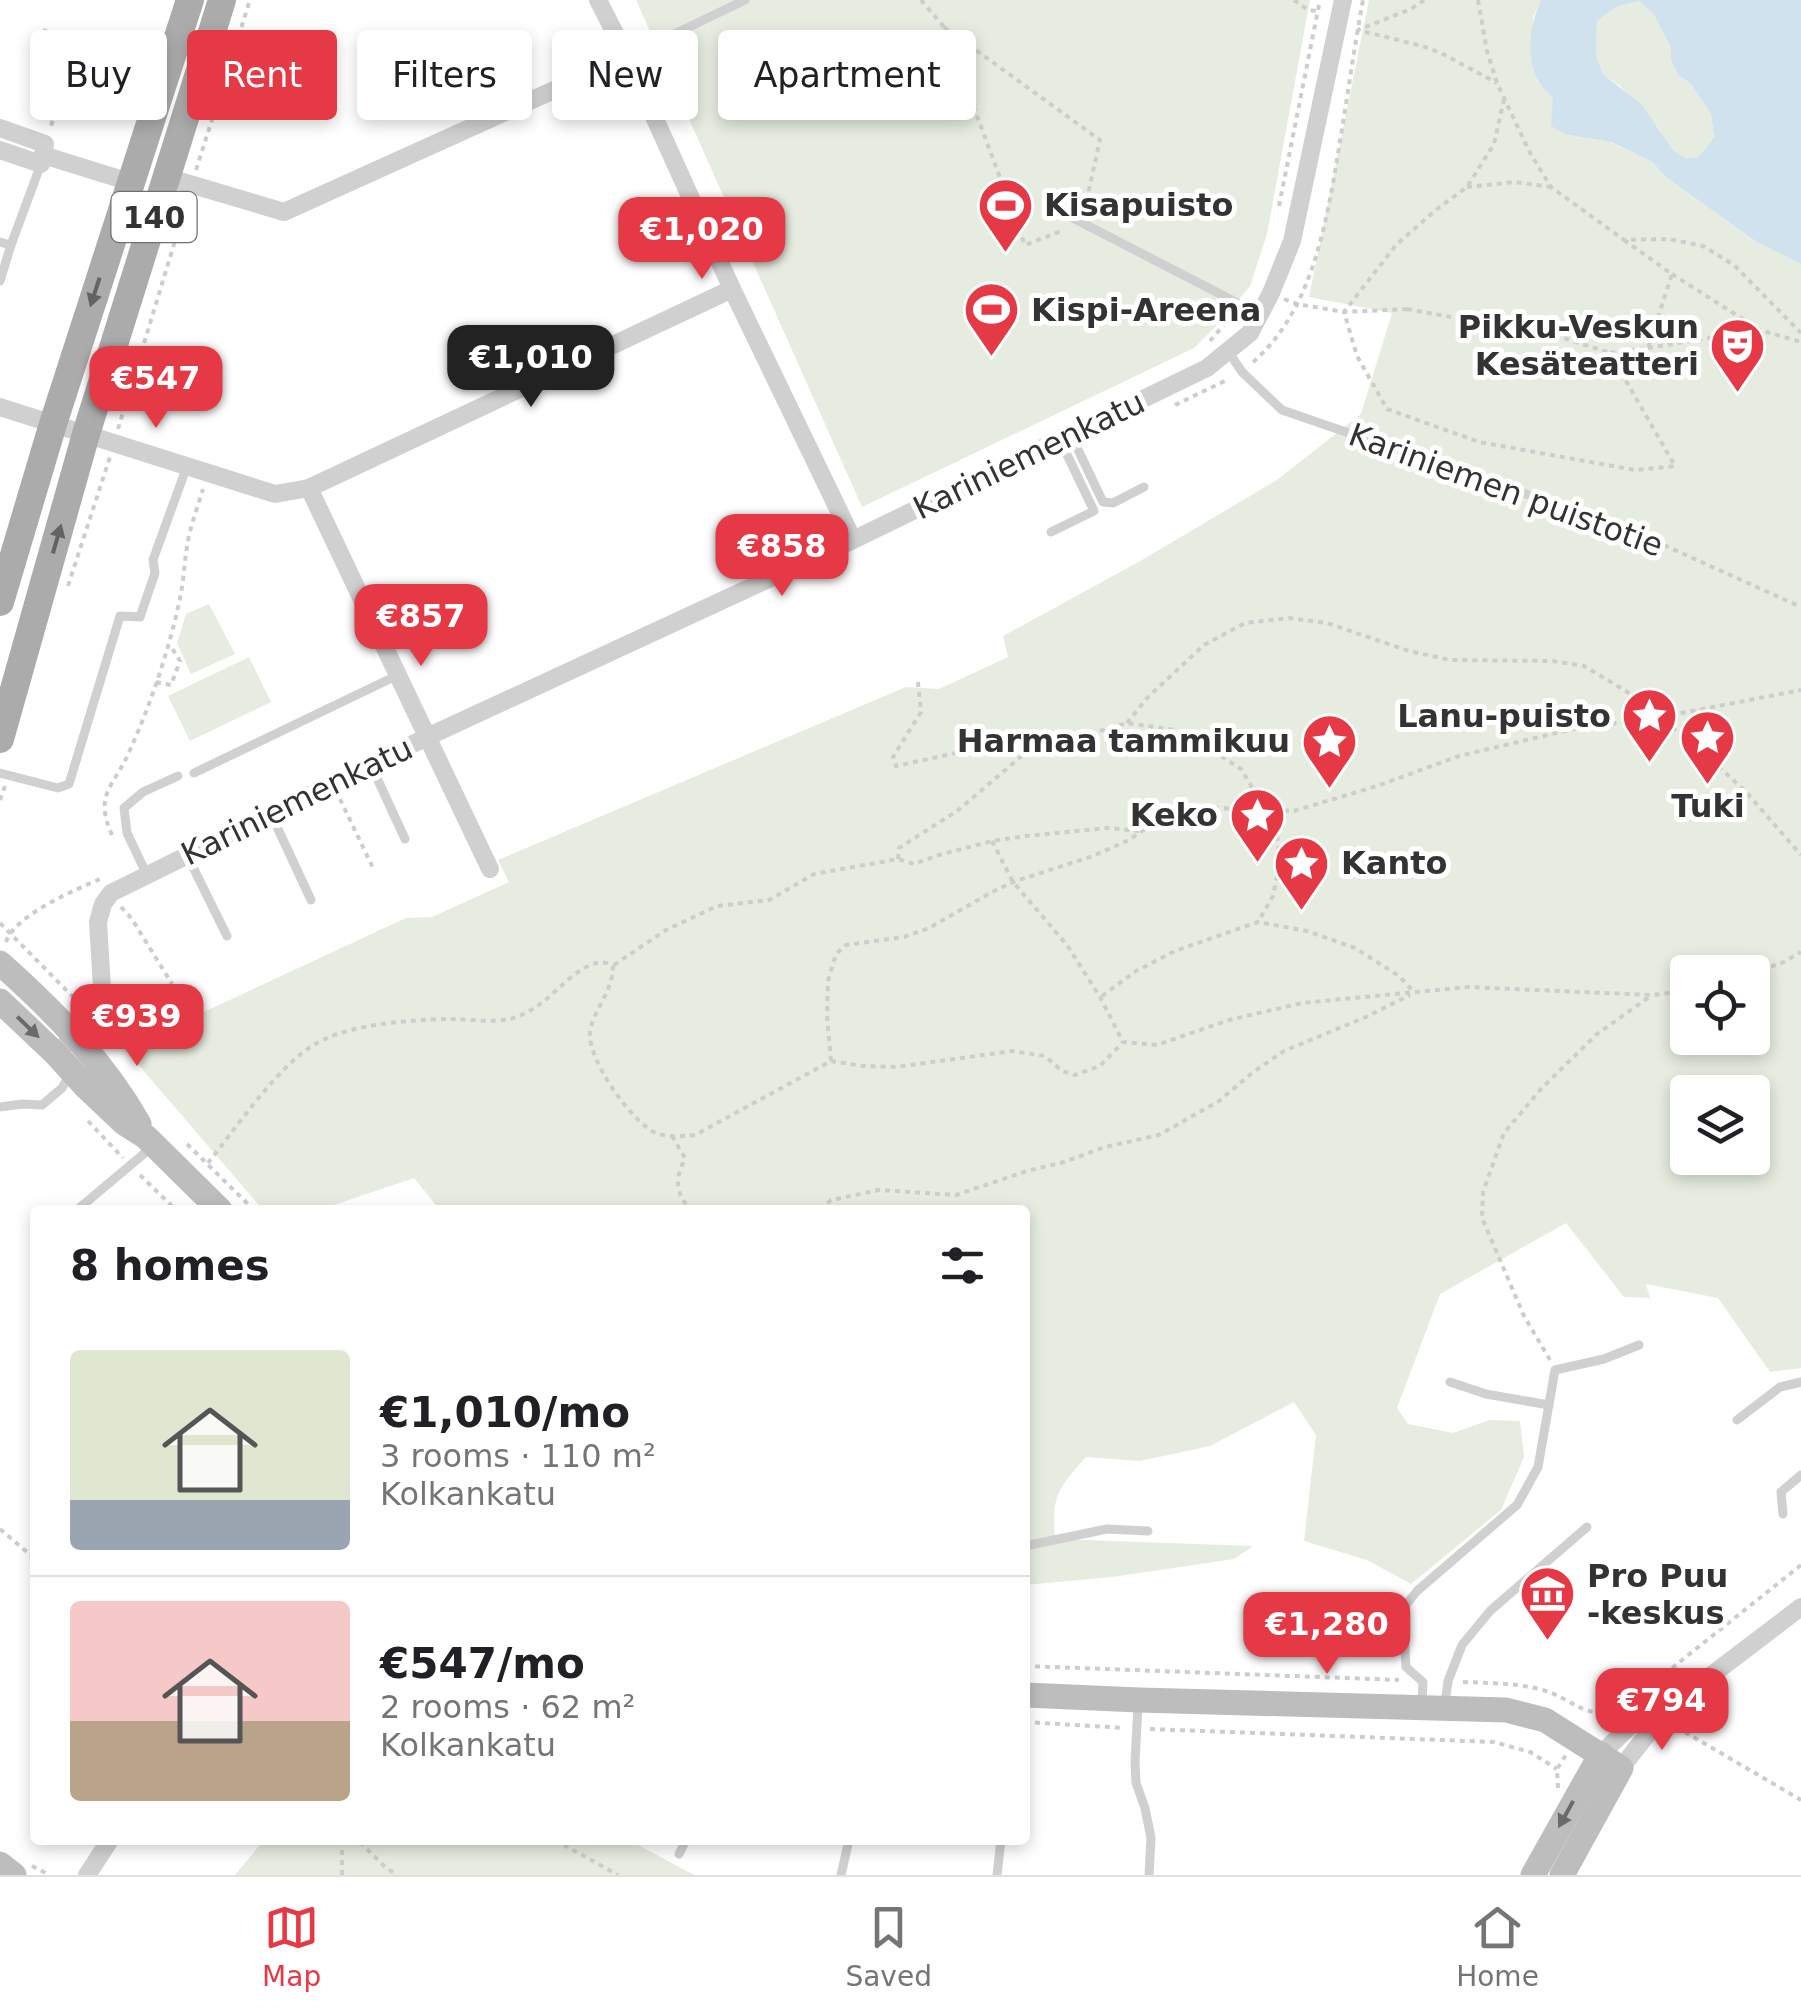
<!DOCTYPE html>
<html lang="en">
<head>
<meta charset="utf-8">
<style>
	:root { --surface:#fff; --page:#f2f2f2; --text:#202124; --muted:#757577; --line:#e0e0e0; --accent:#e63946 }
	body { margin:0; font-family:"DejaVu Sans",sans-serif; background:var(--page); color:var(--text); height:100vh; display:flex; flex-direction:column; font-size:38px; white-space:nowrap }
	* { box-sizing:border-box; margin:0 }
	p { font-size:32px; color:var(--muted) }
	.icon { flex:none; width:55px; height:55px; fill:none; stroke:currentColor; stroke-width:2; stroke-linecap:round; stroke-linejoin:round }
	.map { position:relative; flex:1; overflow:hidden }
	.sheet { position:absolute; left:30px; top:1205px; width:1000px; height:640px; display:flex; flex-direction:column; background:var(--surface); border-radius:10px; box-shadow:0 5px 15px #0003 }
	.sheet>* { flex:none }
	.hud { position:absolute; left:30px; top:30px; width:1000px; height:90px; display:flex; gap:20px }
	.fabs { position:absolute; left:1670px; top:955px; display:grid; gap:20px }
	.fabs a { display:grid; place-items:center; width:100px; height:100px; border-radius:10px; background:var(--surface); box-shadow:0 5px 15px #0003; font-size:50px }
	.price { position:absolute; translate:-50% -85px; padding:0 22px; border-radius:20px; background:var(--accent); color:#fff; font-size:32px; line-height:65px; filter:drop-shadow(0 2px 5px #0008) }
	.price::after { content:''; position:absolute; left:50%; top:60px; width:30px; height:22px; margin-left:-15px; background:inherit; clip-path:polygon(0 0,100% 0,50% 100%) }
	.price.current { background:#222; color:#fff }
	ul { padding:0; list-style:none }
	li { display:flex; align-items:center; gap:30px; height:250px; padding:0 40px }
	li+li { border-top:2px solid var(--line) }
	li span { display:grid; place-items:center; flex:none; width:280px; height:200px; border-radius:10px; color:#555 }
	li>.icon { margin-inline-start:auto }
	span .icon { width:120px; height:120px; fill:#fffc; stroke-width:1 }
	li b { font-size:42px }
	h2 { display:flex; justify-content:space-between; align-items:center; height:120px; padding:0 40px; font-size:42px }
	.pill { padding:0 35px; border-radius:10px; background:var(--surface); box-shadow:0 5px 15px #0003; font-size:35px; line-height:90px }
	.pill.current { background:var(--accent); color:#fff }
	.dock { display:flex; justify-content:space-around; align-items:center; height:140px; border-top:2px solid var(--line); background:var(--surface); font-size:28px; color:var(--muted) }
	.dock a { display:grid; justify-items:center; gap:5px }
	.dock .current { color:var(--accent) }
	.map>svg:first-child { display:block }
</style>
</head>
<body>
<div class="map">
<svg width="1801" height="1875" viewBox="0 0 1801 1875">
	<rect width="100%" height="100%" fill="#fff"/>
	<g fill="#e6ecdf" fill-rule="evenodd">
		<polygon points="636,0 1310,0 1267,234 1250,286 1217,325 1194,348 862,507"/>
		<path d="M 1369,0 L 1541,0 L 1533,17 L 1537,81 L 1553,98 L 1568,135 L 1610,142 L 1652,162 L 1667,178 L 1758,243 L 1801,264 L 1801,1368 L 1770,1372 L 1718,1298 L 1646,1284 L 1650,1298 L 1624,1297 L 1566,1223 L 1440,1294 L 1397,1408 L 1408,1424 L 1453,1433 L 1490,1420 L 1520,1421 L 1524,1457 L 1501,1510 L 1411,1584 L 1367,1560 L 1304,1541 L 1316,1435 L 1294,1402 L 1210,1446 L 1140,1461 L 1086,1457 C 1058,1488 1051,1497 1055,1539 L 1253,1546 L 1234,1559 L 1112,1577 L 1025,1585 L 1025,1210 L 440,1210 L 414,1178 L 319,1210 L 263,1210 L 125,1049 L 159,1028 L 180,1023 L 406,918 L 432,917 L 509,882 L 498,860 L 906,687 L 939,689 L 1008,657 L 1003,636 L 1142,560 L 1277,480 L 1361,414 L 1392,313 L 1309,297 ZM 1688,972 L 1752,972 L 1752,1038 L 1688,1038 ZM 1688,1092 L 1752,1092 L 1752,1158 L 1688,1158 Z"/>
		<polygon points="1639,1 1653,13 1672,47 1671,61 1678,75 1690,83 1711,114 1714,135 1706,148 1697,158 1686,158 1673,150 1664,140 1659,128 1620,86 1603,74 1596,57 1597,21 1616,7"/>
		<polygon points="209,604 235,654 191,674 177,643 186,614"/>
		<polygon points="249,657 271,702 190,741 168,696"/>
		<polygon points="264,1840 629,1840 694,1875 235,1875"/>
	</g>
	<path fill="#cfe2ee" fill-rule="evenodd" d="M 1541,0 L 1801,0 L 1801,264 L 1758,243 L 1667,178 L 1652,162 L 1611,142 L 1568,135 L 1551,126 L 1553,98 C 1548,92 1540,86 1537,79 C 1526,55 1530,23 1541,0 ZM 1639,1 L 1653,13 L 1671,47 L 1671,61 L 1678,75 L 1690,83 L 1711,114 L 1714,136 L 1706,148 L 1697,158 L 1686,158 L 1673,150 L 1642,105 L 1603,74 L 1596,56 L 1597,21 L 1616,7 Z"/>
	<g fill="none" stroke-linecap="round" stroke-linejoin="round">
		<g stroke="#cdcdcd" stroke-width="4" stroke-dasharray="5 5" stroke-linecap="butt">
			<polyline points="921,0 944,27 1025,245 1064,230"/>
			<polyline points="1294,0 1308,10 1316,11"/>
			<polyline points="1424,0 1411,9 1358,30 1422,46 1441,53 1497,83"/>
			<polyline points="1478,0 1487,51 1497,83 1529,151 1551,187 1624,240 1669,239 1703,246 1734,265 1801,333"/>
			<polyline points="944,27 1100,140 1084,212"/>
			<polyline points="43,30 71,39 50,109 56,110 50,129"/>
			<polyline points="56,110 69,114"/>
			<polyline points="196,170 250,0"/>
			<polyline points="1467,187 1515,182 1551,187"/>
			<polyline points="1279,206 1320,0"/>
			<polyline points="1672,274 1760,330 1801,342"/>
			<polyline points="1284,299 1297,304 1344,312 1396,245 1437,209 1467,187 1494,144 1504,99"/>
			<polygon points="1407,309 1561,337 1610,353 1675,466 1635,470 1479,442 1387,409 1357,356 1344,312"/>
			<polyline points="1210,341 1233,314"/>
			<polyline points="1648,348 1757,330"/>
			<polyline points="1610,353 1648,348 1672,274 1624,240"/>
			<path d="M 1253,362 C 1317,307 1329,207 1342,129 C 1349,86 1355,43 1363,0"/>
			<polyline points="1175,405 1229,379"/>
			<polyline points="118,429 188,198"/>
			<polyline points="1646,537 1801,607"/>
			<polyline points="68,586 110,457"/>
			<polyline points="156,682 171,685 180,661 170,645"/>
			<polyline points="918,682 921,712 893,757 896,766 988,746 1037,743 1075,738 1127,723 1175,730 1210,749 1241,769 1265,809 1277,834 1280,862 1273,896 1258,922"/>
			<polyline points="1127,723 1147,698 1204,645 1245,623 1289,618 1327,623 1409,651 1450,660 1553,661 1584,666 1626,691 1703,752 1746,792 1801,855"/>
			<polyline points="340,799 373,868"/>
			<polyline points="0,800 5,786"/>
			<path d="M 112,835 C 93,793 115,786 130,750 C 151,703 168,653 179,603 C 184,582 184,562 188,541 C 191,524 198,506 203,489"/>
			<polyline points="992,841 1013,882 1067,945 1100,997 1123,1042 1157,1045 1229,1020 1302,1003 1468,987 1652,995 1688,991"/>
			<polyline points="898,859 899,848 957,811 1037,743"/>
			<polyline points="121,907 132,919 172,984"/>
			<polyline points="0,923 81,1005"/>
			<path d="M 6,942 C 15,915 75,890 100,879"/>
			<polyline points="614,965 666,930 717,906 769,900 814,874 898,859 914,864 939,855 992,841 1026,836 1108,828 1140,831"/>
			<polyline points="1752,973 1784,962 1801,952"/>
			<polyline points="1102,996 1136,971 1175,951 1258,922 1307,931 1355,948 1399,976 1415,993"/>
			<polyline points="105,1028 113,1047"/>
			<polyline points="831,1061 863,1066 896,1067 1012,1051 1045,1056 1062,1071 1075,1075 1100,1066 1123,1042"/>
			<polyline points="88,1121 123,1158"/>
			<path d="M 672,1136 L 685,1158 C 675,1180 675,1191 690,1210"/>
			<polyline points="187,1144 254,1210"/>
			<path d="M 208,1163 C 236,1128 273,1073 309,1048 C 343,1024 407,1020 449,1019 C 469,1019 492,1023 510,1019 C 522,1016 534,1009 544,1001 C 561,988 591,951 613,966 C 613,992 593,1010 590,1032 C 587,1059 632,1123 656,1133 C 669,1138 682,1136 695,1135 L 831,1061 L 827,1016 L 828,981 L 836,954 L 846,945 L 904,937 L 929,928 L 992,892 L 1013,882 L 1093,856 L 1129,840 L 1162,817 L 1192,807 L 1294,811 L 1377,786 L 1459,756 L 1573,729 L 1661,717 L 1801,690"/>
			<polyline points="140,1175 176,1210"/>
			<polyline points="820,1210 831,1200 879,1190 956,1195 1027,1171 1064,1162 1105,1147 1159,1135 1219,1101 1252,1073 1284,1051 1366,1017 1410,995"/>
			<polyline points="1550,1360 1524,1316 1482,1218 1483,1192 1504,1133 1541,1089 1597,1034 1652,995"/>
			<polyline points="0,1529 35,1559"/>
			<polyline points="1025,1666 1399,1680"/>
			<path d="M 1463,1682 C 1490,1683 1517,1683 1543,1690 C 1573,1699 1582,1718 1617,1712 L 1801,1565"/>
			<polyline points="1694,1713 1678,1728 1801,1800"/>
			<polyline points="1025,1722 1125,1728"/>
			<polyline points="1150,1729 1494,1742 1530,1752 1557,1769"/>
			<polyline points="1558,1788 1557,1769 1566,1755"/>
			<polyline points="334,1840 342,1842 367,1840"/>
			<polyline points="555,1840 618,1875"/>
			<polyline points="360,1842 385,1867 397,1875"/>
			<polyline points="32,1866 50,1875"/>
			<polyline points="342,1875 342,1842"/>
		</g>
		<g stroke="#d0d0d0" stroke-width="9">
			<polyline points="627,57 745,0"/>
			<polyline points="1065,214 1259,314"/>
			<polyline points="0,242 11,245 41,164"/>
			<polyline points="0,281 11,245"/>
			<polyline points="1228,351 1242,372 1282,410 1633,531"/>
			<polyline points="1071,435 1103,502 1113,503 1144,487"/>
			<polyline points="1051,532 1094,511 1060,440"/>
			<polyline points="371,765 405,839"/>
			<polyline points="0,773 58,788 69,784 120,616 140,617 155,573 153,560 187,466"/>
			<polyline points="194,773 398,675"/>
			<polyline points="271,814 311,900"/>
			<polyline points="187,855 227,936"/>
			<polyline points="147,875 127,833 124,808 143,792 178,776"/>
			<polyline points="0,1107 22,1104 42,1105 62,1088 69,1076"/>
			<polyline points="77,1210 152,1147"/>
			<polyline points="1450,1382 1486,1394 1549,1405"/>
			<polyline points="1737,1420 1780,1387 1801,1382"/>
			<polyline points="1783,1514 1781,1492 1801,1475"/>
			<polyline points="1025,1546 1107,1529 1148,1531"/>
			<polyline points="1422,1703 1423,1682 1406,1667 1404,1631 1405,1606 1417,1591 1517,1505 1538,1467 1555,1370 1604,1359 1639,1345"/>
			<polyline points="1445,1704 1448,1681 1462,1645 1490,1611 1587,1527"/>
			<polyline points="1138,1705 1135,1762 1136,1783 1145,1808 1151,1838 1149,1875"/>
			<polyline points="679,1854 686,1840"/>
			<polyline points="841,1875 849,1840"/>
			<polyline points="997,1875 1001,1840"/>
		</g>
		<g stroke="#d0d0d0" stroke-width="18">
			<polyline points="598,0 627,57 732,289 853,540"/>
			<polyline points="0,128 45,144 43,155 117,178"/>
			<polyline points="0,150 41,164 43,155"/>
			<polyline points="166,177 284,212 627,57"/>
			<polyline points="0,407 275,494 309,488 732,289"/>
			<polyline points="309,488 490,869"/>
			<polyline points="67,1043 93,1018 103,1004 98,922 103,904 111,893 427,737 853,540 1207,368 1250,333 1271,293 1292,241 1343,0"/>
			<polyline points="1601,1754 1632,1724 1667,1709 1801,1607"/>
			<polyline points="1621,1768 1664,1713"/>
			<polyline points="87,1875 110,1840"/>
		</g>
		<g stroke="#bdbdbd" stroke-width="25">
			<path d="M 0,963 C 53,1010 104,1062 139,1124"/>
			<polyline points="0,1001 56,1054 86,1087 124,1123 146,1137 220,1210"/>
			<polyline points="1025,1695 1139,1700 1506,1710 1545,1720 1621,1768 1562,1875"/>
			<polyline points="0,1864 14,1875"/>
			<polyline points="1533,1875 1601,1754"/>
		</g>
		<g stroke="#ababab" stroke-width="28">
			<polyline points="0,602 53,424 190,0"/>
			<polyline points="0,739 86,434 222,0"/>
		</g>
	</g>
	<defs><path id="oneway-solid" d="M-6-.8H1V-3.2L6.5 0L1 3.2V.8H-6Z" transform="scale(2.5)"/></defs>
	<g fill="#636363">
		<use href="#oneway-solid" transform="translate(95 292) rotate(108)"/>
		<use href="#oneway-solid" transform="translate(57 539) rotate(-74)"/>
	</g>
	<g fill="#6a6a6a">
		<use href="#oneway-solid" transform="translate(28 1027) rotate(44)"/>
		<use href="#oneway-solid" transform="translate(1566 1814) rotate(119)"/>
	</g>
	<defs>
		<symbol id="stadium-pin" viewBox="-11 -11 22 30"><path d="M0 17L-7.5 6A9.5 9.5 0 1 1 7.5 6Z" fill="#e63946" stroke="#fff"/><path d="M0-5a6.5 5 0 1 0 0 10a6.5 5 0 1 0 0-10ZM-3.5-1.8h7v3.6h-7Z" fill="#fff"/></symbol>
		<symbol id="theatre-pin" viewBox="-11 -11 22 30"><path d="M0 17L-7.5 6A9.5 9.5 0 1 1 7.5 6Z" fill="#e63946" stroke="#fff"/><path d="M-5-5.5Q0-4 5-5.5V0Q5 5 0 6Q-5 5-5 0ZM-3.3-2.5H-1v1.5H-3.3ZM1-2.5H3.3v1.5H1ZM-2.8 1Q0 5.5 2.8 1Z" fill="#fff"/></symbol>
		<symbol id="sight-pin" viewBox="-11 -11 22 30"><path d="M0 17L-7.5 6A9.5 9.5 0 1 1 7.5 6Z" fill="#e63946" stroke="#fff"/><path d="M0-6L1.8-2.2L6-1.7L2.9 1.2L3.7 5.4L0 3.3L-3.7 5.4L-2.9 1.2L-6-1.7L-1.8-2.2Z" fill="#fff"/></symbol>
		<symbol id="museum-pin" viewBox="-11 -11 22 30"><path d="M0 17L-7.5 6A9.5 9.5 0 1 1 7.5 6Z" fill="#e63946" stroke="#fff"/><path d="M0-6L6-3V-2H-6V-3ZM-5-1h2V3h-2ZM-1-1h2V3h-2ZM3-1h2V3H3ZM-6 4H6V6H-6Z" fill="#fff"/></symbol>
	</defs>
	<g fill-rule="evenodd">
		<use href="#stadium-pin" x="974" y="174" width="63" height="86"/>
		<use href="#stadium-pin" x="960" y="278" width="63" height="86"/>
		<use href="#theatre-pin" x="1706" y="314" width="63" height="86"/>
		<use href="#sight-pin" x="1618" y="684" width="63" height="86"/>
		<use href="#sight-pin" x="1676" y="706" width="63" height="86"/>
		<use href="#sight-pin" x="1298" y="710" width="63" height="86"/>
		<use href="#sight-pin" x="1226" y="784" width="63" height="86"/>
		<use href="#sight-pin" x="1270" y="832" width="63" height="86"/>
		<use href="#museum-pin" x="1516" y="1562" width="63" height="86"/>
	</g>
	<g text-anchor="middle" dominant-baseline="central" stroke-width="10" stroke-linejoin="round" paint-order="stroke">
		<rect fill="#fff" stroke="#707070" stroke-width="2.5" x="111.5" y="192" width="85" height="50" rx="8"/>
		<g font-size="30" font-weight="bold" fill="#333">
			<text x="154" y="217">140</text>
		</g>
		<g font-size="32" font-weight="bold" fill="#333" stroke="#fff" text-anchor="start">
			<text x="1044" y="205">Kisapuisto</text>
			<text x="1031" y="310">Kispi-Areena</text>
			<text x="1699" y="327" text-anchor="end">Pikku-Veskun<tspan x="1699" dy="37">Kesäteatteri</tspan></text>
			<text x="1611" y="716" text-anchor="end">Lanu-puisto</text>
			<text x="1290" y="741" text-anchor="end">Harmaa tammikuu</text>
			<text x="1708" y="806" text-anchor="middle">Tuki</text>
			<text x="1218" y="815" text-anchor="end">Keko</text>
			<text x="1341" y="863">Kanto</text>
			<text x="1587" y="1576">Pro Puu<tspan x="1587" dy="37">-keskus</tspan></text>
		</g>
		<g font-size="32" fill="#333" stroke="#fff">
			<text transform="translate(1029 455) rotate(-26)">Kariniemenkatu</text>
			<text transform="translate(1506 490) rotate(20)">Kariniemen puistotie</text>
			<text transform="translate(297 801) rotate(-26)">Kariniemenkatu</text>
		</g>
	</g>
</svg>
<div class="fabs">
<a><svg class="icon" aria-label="locate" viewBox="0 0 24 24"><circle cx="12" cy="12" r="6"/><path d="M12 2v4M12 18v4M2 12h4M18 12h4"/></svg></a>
<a><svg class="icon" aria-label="layers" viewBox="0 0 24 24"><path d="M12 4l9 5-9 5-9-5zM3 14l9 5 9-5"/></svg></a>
</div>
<b class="price" style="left:702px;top:282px">€1,020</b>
<b class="price current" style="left:531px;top:410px">€1,010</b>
<b class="price" style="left:156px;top:431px">€547</b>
<b class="price" style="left:782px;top:599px">€858</b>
<b class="price" style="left:421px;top:669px">€857</b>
<b class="price" style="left:137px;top:1069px">€939</b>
<b class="price" style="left:1327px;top:1677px">€1,280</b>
<b class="price" style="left:1662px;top:1753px">€794</b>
<div class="hud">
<a class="pill">Buy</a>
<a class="pill current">Rent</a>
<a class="pill">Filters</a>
<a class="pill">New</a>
<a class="pill">Apartment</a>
</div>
<section class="sheet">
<h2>8 homes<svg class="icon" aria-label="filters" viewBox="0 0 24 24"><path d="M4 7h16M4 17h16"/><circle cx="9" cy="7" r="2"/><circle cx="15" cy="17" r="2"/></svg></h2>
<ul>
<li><span style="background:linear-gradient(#dfe7d0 75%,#9aa5b1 0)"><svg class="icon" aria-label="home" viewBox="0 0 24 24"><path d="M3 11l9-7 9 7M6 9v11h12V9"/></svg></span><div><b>€1,010/mo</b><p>3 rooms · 110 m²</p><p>Kolkankatu</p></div></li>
<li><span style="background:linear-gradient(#f6c9c9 60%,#b9a48a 0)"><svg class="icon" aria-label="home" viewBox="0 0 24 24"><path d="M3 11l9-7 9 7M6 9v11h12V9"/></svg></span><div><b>€547/mo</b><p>2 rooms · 62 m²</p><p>Kolkankatu</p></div></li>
</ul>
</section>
</div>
<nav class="dock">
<a class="current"><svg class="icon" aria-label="map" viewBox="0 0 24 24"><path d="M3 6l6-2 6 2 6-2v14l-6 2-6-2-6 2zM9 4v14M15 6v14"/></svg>Map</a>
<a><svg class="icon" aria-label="saved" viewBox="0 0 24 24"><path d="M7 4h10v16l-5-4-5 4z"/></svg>Saved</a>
<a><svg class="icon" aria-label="home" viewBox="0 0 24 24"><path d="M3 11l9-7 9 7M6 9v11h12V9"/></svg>Home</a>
</nav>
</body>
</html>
